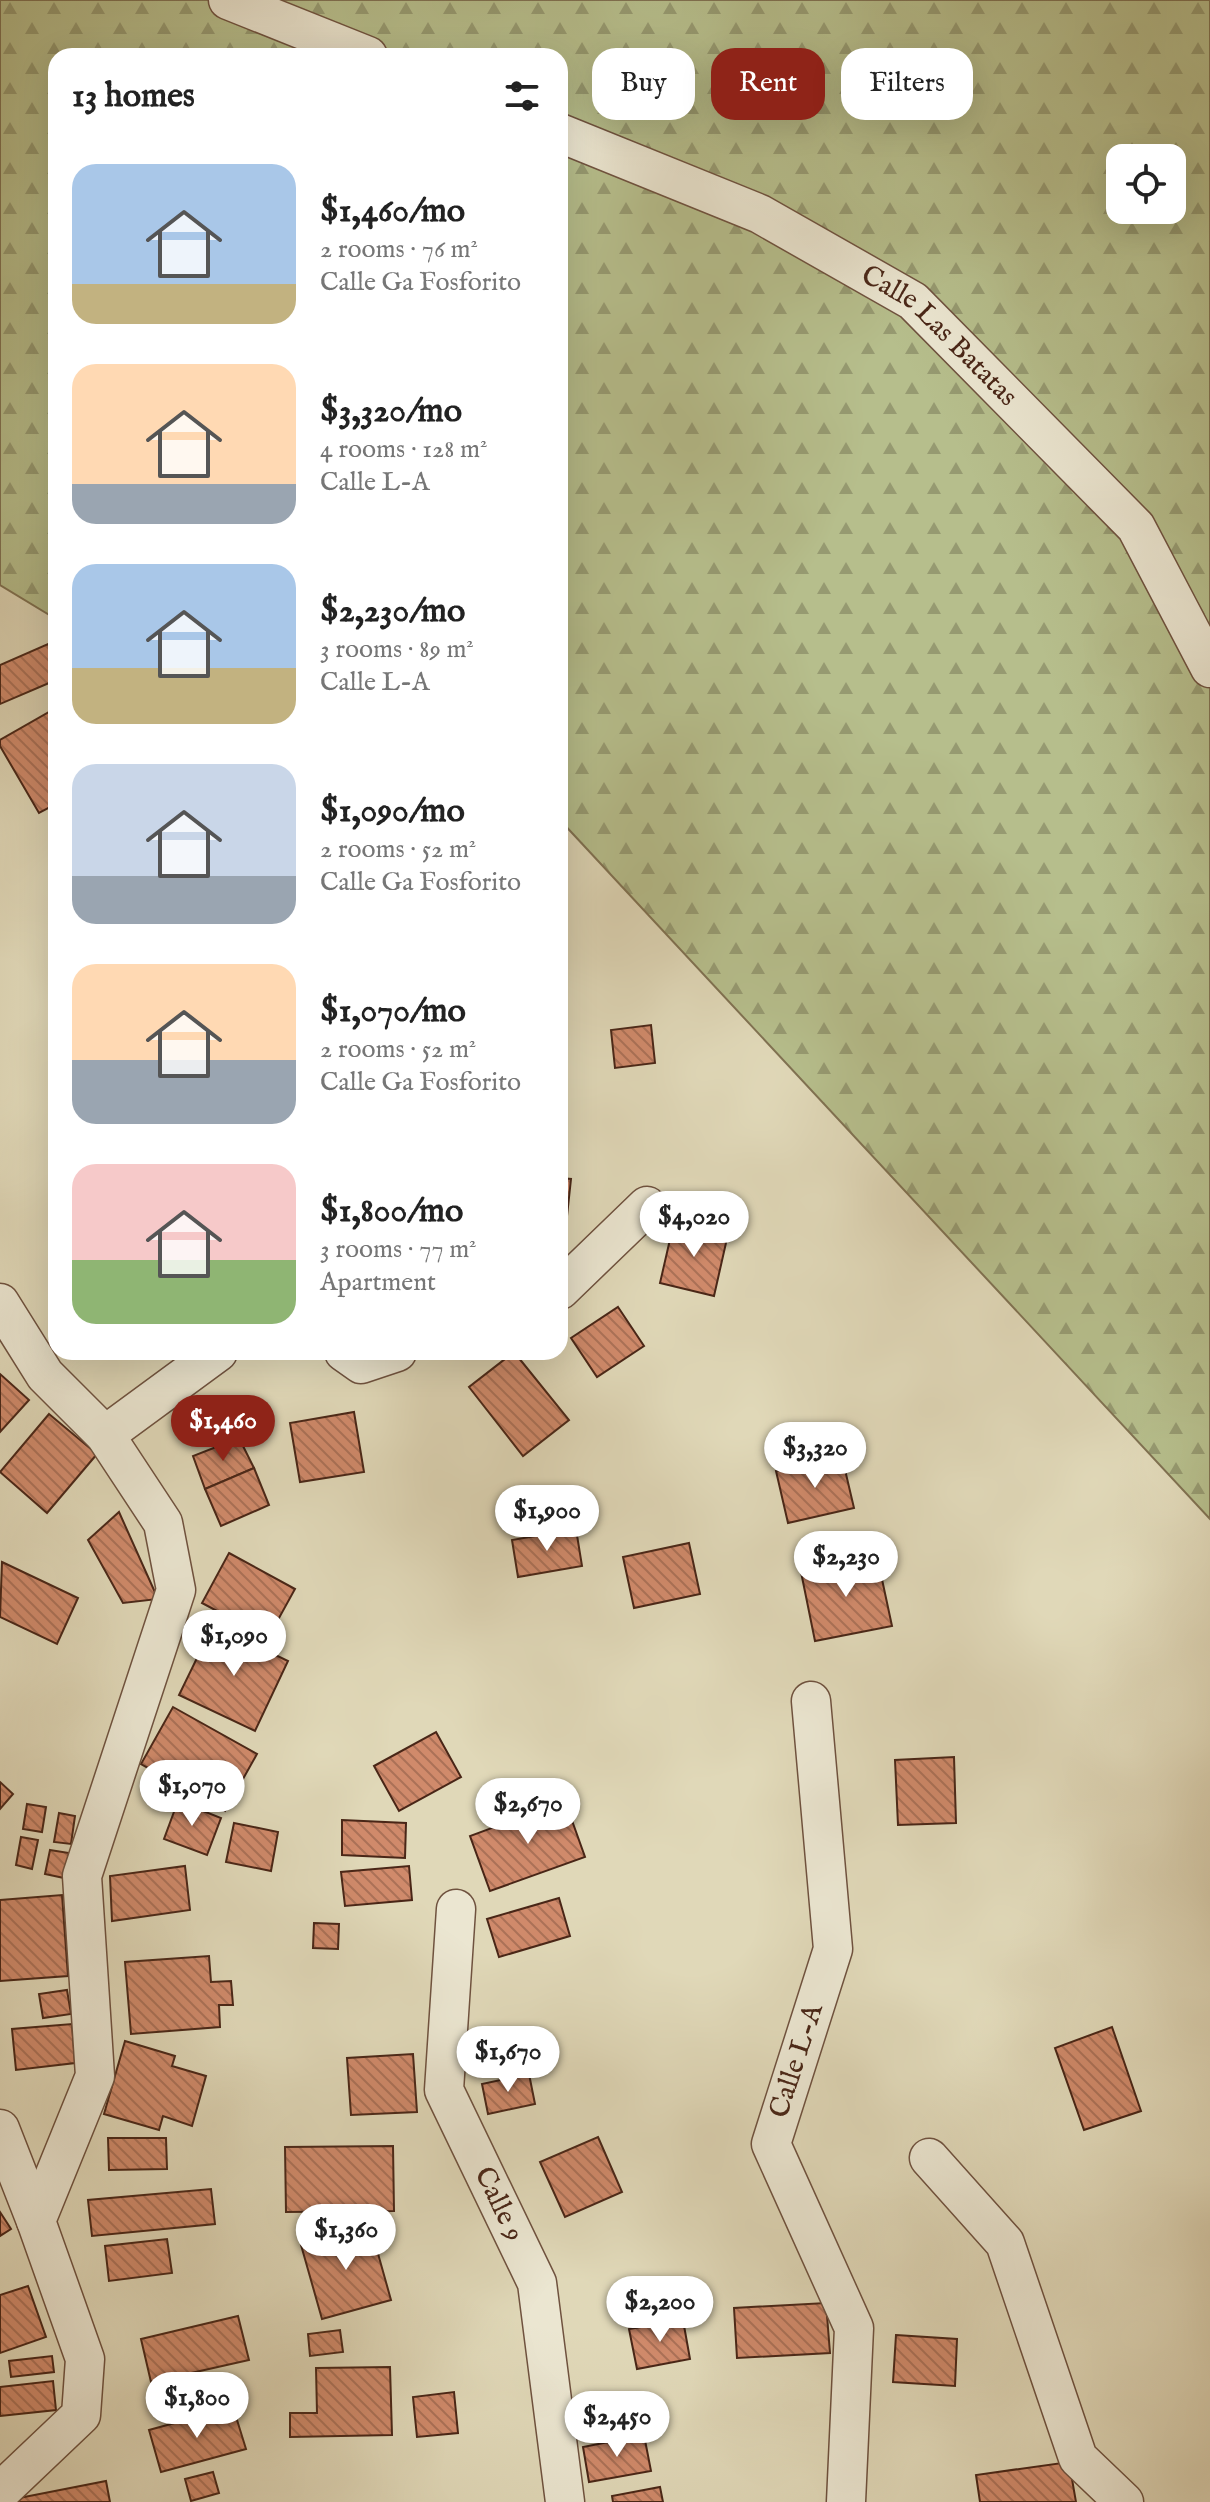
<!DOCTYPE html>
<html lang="en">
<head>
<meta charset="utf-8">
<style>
	:root { --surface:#fff; --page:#f2f2f2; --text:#222; --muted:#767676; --accent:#8f2418 }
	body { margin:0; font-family:"IM FELL English",serif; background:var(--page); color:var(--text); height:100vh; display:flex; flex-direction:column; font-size:30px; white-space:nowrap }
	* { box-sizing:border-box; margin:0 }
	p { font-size:26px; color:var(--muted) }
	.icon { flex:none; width:44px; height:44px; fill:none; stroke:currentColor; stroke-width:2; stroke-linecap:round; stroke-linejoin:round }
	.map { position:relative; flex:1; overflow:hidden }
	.details { position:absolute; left:48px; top:48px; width:520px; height:1312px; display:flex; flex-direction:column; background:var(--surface); border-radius:24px; box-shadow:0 8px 32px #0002 }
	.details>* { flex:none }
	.hud { position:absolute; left:592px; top:48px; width:498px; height:72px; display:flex; gap:16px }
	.fabs { position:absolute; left:1106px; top:144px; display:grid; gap:16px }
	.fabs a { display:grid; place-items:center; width:80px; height:80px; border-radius:16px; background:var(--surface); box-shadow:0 8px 32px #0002; font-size:40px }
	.price { position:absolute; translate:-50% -68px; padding:0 18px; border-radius:28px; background:#fff; color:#222; font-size:26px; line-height:52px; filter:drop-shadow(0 2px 4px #0008) }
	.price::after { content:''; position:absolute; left:50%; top:48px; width:24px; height:18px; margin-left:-12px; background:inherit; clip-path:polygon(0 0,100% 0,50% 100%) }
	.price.current { background:var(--accent); color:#fff }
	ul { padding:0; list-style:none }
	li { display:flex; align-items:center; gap:24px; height:200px; padding:0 24px }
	li span { display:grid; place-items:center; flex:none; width:224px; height:160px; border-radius:24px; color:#555 }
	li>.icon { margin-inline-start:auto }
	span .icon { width:96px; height:96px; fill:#fffc; stroke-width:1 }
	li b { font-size:34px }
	h2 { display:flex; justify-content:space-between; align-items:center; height:96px; padding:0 24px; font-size:34px }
	.pill { padding:0 28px; border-radius:24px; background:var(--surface); box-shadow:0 8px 32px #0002; font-size:28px; line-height:72px }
	.pill.current { background:var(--accent); color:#fff }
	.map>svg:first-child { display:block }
</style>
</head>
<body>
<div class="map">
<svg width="1210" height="2502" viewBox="0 0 1210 2502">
	<defs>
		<pattern id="forest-firs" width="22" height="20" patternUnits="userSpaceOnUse" patternTransform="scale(2)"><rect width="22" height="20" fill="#b6be8c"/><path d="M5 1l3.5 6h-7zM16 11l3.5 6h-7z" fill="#969a71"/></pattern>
		<pattern id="building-back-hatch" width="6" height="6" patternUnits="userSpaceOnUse" patternTransform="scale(2)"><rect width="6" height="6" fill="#d08a6b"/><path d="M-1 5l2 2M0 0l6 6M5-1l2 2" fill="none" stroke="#ab7157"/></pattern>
	</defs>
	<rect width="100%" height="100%" fill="#e0d8b8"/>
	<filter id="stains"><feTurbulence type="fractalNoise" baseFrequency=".0025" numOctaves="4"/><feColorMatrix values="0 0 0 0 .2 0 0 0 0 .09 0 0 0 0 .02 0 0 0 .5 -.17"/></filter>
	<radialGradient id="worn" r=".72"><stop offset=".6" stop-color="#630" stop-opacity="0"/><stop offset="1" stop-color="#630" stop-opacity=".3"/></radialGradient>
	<path fill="url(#forest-firs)" stroke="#807252" stroke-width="2" fill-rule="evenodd" d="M 0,0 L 1210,0 L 1210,1519 L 560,820 L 560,56 L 56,56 L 56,619 L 0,585 ZM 1120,158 L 1172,158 L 1172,210 L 1120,210 Z"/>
	<g fill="url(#building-back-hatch)" stroke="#492617" stroke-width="2">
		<polygon points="48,644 56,664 56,680 0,704 0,665"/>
		<polygon points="56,708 56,804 39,813 0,746 0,740"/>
		<polygon points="651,1025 655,1063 615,1068 611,1030"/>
		<polygon points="560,1178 571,1179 564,1244 560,1244"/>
		<polygon points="674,1222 728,1234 714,1296 660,1283"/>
		<polygon points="618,1307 644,1346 597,1377 571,1338"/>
		<polygon points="514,1352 569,1420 523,1456 469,1387"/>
		<polygon points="0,1374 29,1400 0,1432"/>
		<polygon points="354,1412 364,1472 300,1482 290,1423"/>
		<polygon points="49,1414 97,1454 47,1513 0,1472"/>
		<polygon points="239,1438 254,1468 205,1489 193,1456"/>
		<polygon points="842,1457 854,1508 788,1523 776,1471"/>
		<polygon points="254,1468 269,1505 221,1526 205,1489"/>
		<polygon points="119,1512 158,1599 123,1603 88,1540"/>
		<polygon points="576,1529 582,1566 518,1577 512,1540"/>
		<polygon points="689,1543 700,1594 634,1608 623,1557"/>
		<polygon points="229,1553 295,1589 268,1638 202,1603"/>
		<polygon points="877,1556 892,1626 815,1641 801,1572"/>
		<polygon points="2,1562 78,1598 57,1644 0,1617"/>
		<polygon points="213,1625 288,1661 255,1731 179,1695"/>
		<polygon points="173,1707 257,1754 225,1811 141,1764"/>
		<polygon points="436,1732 461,1777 399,1811 374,1766"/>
		<polygon points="954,1757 956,1823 898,1825 895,1760"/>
		<polygon points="0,1782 13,1794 0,1809"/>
		<polygon points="178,1801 221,1818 207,1855 164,1839"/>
		<polygon points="565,1801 585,1857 490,1891 470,1836"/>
		<polygon points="27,1804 46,1807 42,1832 23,1829"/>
		<polygon points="59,1813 75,1816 71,1844 54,1842"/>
		<polygon points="342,1820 406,1823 405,1858 342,1855"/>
		<polygon points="234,1823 278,1832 271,1871 226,1862"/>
		<polygon points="21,1837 38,1840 32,1869 16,1865"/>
		<polygon points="50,1850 69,1853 64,1878 45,1874"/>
		<polygon points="185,1866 190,1910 112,1921 110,1876"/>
		<polygon points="409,1866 412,1900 345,1906 341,1872"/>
		<polygon points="62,1895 68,1976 0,1981 0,1900"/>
		<polygon points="559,1898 570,1936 499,1957 487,1919"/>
		<polygon points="314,1923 339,1924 338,1949 313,1948"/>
		<polygon points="209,1956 211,1982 231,1981 233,2005 219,2005 220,2027 131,2034 125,1962"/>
		<polygon points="67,1990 71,2014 43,2018 39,1994"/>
		<polygon points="72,2024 75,2063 16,2070 12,2029"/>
		<polygon points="1112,2027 1141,2111 1084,2130 1055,2048"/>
		<polygon points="125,2041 175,2056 172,2066 206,2076 192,2126 163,2116 159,2130 104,2114"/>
		<polygon points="413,2054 417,2112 351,2115 347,2058"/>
		<polygon points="529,2074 535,2104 488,2114 482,2084"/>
		<polygon points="598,2137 622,2192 565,2217 540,2162"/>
		<polygon points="108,2138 166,2138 167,2169 109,2170"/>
		<polygon points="393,2146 394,2211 286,2212 285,2147"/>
		<polygon points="211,2189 215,2224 92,2236 88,2200"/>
		<polygon points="0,2212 11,2229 0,2236"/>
		<polygon points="370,2225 391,2300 322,2319 301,2245"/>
		<polygon points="167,2239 172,2273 109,2281 105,2246"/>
		<polygon points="28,2286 46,2337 0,2353 0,2295"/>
		<polygon points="826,2303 830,2353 737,2358 734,2308"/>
		<polygon points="238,2316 249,2360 151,2382 141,2339"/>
		<polygon points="683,2320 690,2359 637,2369 629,2329"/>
		<polygon points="340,2330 343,2352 310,2356 308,2334"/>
		<polygon points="896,2335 957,2339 955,2386 893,2382"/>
		<polygon points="52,2356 54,2372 11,2377 9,2361"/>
		<polygon points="390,2367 392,2435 290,2437 290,2413 317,2413 316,2368"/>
		<polygon points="53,2381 56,2410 0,2416 0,2387"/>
		<polygon points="454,2392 458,2433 417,2437 413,2397"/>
		<polygon points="233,2407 246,2449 161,2472 149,2430"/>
		<polygon points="644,2435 651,2471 589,2482 583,2447"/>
		<polygon points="1069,2462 1076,2502 980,2502 976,2475"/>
		<polygon points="213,2472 219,2493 191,2501 185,2479"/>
		<polygon points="106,2481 110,2502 15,2502 14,2499"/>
		<polygon points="660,2487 663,2502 613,2502 612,2496"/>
	</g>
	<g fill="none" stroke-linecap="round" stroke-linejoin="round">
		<defs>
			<g id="minor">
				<polyline points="228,0 368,56"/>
				<path id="s1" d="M 560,133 L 760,214 L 913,301 L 1136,527 L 1210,668"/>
				<polyline points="560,1290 647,1206"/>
				<polyline points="0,1303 45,1375 105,1435 163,1523 176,1590 82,1876 95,2076 36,2221 85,2359 81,2415 0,2492"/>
				<polyline points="344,1352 361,1364 397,1352"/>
				<polyline points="105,1435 218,1352"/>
				<polyline points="811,1701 833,1949 771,2144 854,2328 846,2502"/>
				<path id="s2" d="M 456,1909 L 444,2090 L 537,2283 L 565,2502"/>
				<polyline points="0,2129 36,2221"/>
				<polyline points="929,2158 1005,2243 1078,2458 1124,2502"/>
			</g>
		</defs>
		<use href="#minor" stroke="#6f523f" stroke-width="41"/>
		<use href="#minor" stroke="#ebe6d1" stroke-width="38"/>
	</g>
	<g text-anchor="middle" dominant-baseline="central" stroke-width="6" stroke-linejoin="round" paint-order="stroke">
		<g font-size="28" fill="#492617" stroke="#ebe6d1">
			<text stroke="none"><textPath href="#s1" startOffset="434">Calle Las Batatas</textPath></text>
			<text transform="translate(797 2061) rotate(-72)">Calle L-A</text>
			<text stroke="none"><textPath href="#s2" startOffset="308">Calle 9</textPath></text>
		</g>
	</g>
	<rect width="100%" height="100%" filter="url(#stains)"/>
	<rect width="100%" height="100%" fill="url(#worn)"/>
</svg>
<div class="fabs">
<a><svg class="icon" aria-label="locate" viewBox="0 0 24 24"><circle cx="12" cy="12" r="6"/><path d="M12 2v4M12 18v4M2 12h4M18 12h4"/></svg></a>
</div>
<b class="price" style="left:694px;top:1259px">$4,020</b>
<b class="price current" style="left:223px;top:1463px">$1,460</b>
<b class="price" style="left:815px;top:1490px">$3,320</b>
<b class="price" style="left:547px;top:1553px">$1,900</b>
<b class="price" style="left:846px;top:1599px">$2,230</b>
<b class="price" style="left:234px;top:1678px">$1,090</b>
<b class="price" style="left:192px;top:1828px">$1,070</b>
<b class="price" style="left:528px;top:1846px">$2,670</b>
<b class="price" style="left:508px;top:2094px">$1,670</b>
<b class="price" style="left:346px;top:2272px">$1,360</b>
<b class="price" style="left:660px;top:2344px">$2,200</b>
<b class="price" style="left:197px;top:2440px">$1,800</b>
<b class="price" style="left:617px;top:2459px">$2,450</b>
<div class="hud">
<a class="pill">Buy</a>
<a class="pill current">Rent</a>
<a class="pill">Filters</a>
</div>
<section class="details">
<h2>13 homes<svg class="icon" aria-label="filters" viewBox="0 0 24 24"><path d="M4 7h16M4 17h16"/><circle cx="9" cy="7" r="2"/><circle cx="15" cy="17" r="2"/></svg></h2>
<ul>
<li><span style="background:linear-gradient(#a9c7e8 75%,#c2b280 0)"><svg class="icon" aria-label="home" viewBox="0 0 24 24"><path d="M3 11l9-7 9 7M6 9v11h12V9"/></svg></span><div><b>$1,460/mo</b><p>2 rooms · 76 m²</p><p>Calle Ga Fosforito</p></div></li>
<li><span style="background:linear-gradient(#ffd9b3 75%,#9aa5b1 0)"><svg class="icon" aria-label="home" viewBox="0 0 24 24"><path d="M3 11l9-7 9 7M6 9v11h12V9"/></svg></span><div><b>$3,320/mo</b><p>4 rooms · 128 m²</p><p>Calle L-A</p></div></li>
<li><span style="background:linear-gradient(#a9c7e8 65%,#c2b280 0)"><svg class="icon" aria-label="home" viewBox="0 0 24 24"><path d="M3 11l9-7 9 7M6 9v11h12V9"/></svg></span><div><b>$2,230/mo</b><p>3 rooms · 89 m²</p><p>Calle L-A</p></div></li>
<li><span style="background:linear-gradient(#c9d6e8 70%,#9aa5b1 0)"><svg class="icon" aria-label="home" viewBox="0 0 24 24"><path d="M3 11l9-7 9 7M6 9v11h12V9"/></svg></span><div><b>$1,090/mo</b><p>2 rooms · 52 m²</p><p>Calle Ga Fosforito</p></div></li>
<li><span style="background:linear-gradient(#ffd9b3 60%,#9aa5b1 0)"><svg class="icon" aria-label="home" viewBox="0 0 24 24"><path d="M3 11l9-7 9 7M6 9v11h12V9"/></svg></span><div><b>$1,070/mo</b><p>2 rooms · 52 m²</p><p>Calle Ga Fosforito</p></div></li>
<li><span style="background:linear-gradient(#f6c9c9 60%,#8fb573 0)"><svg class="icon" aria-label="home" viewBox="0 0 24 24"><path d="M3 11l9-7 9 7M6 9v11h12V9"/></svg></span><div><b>$1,800/mo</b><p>3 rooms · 77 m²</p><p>Apartment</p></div></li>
</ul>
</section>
</div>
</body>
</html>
